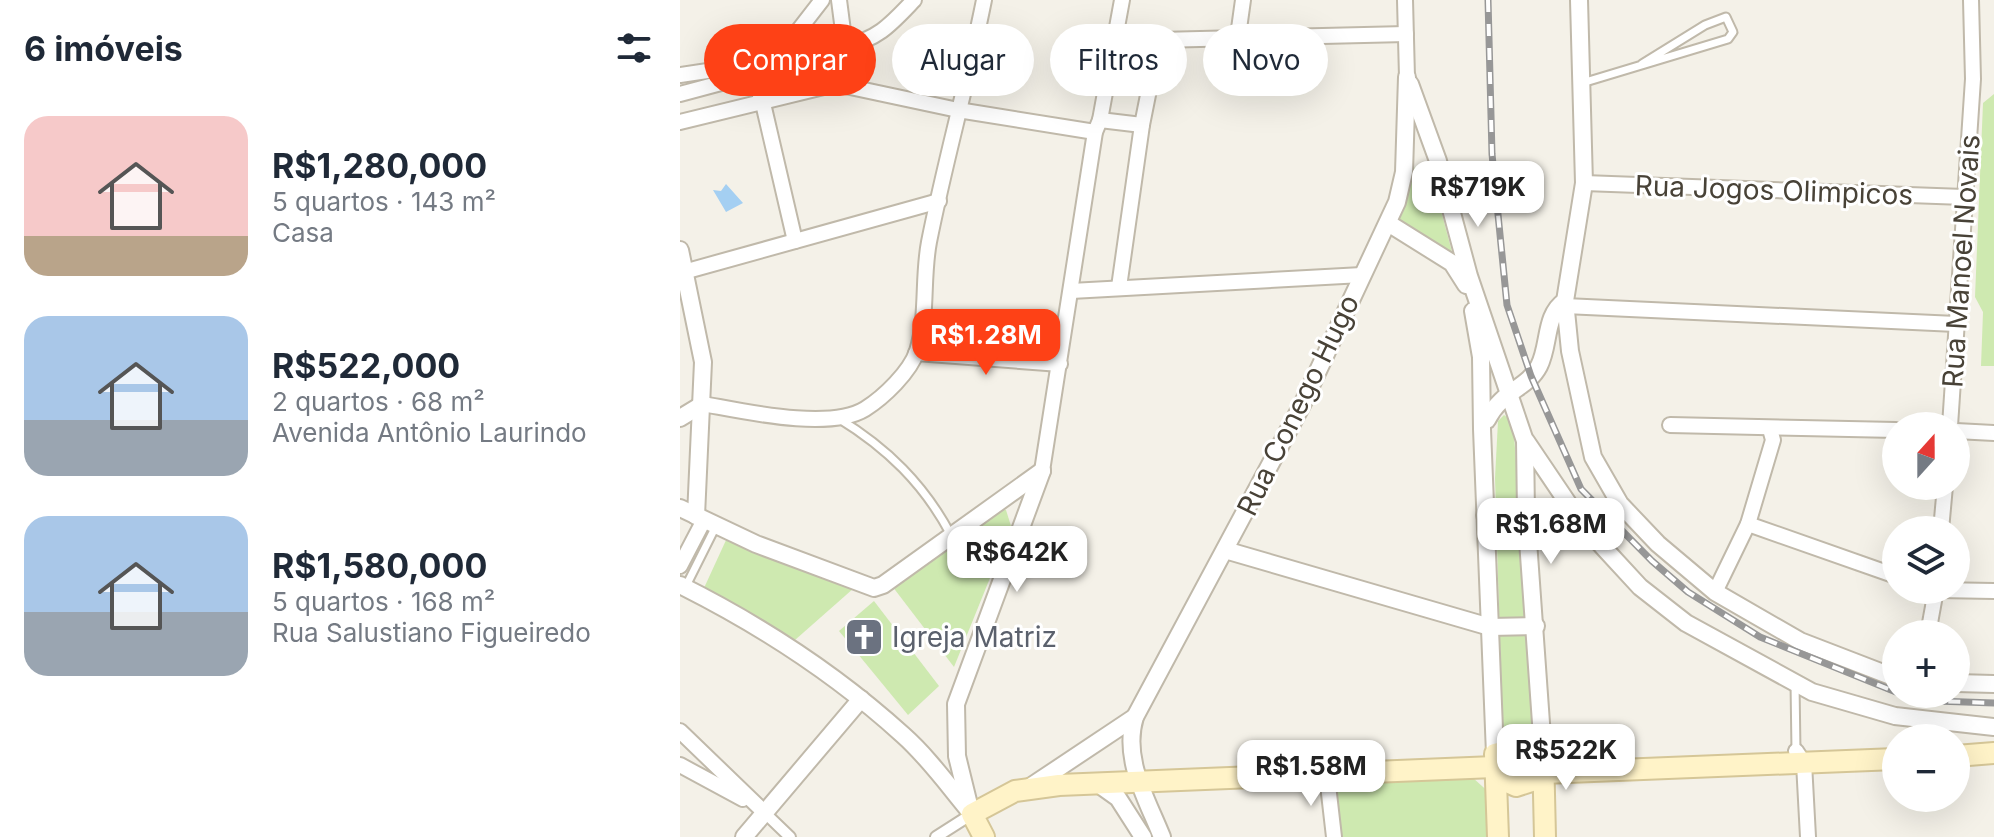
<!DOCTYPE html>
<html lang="pt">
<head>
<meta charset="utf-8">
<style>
	:root { --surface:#fff; --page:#f6f6f7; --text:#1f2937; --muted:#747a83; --accent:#fe4116 }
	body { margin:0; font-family:Inter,sans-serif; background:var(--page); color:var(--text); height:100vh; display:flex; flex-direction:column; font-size:30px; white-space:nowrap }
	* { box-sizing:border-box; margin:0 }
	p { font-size:26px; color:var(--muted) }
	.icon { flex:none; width:44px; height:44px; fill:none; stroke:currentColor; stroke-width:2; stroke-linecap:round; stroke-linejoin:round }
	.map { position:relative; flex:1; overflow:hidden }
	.drawer { display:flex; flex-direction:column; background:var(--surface); width:680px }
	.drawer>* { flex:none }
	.banner { position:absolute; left:24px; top:24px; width:760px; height:72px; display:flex; gap:16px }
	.needle { width:52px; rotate:21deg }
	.fabs { position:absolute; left:1202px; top:412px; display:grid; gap:16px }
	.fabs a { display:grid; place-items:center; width:88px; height:88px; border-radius:50%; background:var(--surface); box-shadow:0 8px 32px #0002; font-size:40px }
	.price { position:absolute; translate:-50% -68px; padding:0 18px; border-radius:16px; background:#fff; color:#222; font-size:26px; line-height:52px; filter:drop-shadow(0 2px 4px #0008) }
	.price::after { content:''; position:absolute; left:50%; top:48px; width:24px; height:18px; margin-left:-12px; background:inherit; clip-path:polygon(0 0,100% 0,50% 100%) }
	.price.on { background:var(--accent); color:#fff }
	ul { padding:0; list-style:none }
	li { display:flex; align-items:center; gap:24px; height:200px; padding:0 24px }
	li span { display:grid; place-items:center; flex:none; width:224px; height:160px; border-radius:24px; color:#555 }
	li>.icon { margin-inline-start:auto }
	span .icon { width:96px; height:96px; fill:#fffc; stroke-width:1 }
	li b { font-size:34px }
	h2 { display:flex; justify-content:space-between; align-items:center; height:96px; padding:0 24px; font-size:34px }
	.tag { padding:0 28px; border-radius:36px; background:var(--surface); box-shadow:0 8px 32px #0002; font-size:28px; line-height:72px }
	.tag.on { background:var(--accent); color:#fff }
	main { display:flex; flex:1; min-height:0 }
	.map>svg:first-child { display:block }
</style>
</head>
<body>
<main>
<section class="drawer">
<h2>6 imóveis<svg class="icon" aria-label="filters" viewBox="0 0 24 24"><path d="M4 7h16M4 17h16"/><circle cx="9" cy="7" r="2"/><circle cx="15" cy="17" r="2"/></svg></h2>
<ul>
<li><span style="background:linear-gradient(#f6c9c9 75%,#b9a48a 0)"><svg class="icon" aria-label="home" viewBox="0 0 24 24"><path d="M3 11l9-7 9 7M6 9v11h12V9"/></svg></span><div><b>R$1,280,000</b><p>5 quartos · 143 m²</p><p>Casa</p></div></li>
<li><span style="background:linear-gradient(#a9c7e8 65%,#9aa5b1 0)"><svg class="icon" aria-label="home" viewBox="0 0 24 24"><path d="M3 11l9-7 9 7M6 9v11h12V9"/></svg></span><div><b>R$522,000</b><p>2 quartos · 68 m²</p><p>Avenida Antônio Laurindo</p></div></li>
<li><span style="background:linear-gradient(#a9c7e8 60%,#9aa5b1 0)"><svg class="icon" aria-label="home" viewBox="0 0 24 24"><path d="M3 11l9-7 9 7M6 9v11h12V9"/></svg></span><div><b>R$1,580,000</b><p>5 quartos · 168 m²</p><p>Rua Salustiano Figueiredo</p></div></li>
</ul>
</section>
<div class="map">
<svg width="1314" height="837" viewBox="0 0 1314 837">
	<rect width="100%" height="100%" fill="#f4f1e8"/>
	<g fill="#cee9b0">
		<polygon points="1314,94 1314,366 1301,366 1303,312 1295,297 1303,103"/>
		<polygon points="744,163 750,169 772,252 713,219 734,168"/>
		<polygon points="824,415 833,422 860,774 824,777 815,478 818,421"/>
		<polygon points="316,507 326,510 331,526 274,667 209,582"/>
		<polygon points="47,538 174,588 115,640 24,588"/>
		<polygon points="194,601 259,686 228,715 159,631"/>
		<polygon points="793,778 812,795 813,837 657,837 652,783"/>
	</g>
	<polygon fill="#a4cff2" points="46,184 63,203 46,212 33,190 41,191"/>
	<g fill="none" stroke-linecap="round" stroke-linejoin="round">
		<defs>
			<g id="service">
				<polyline points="902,83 1048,39 1053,32 1046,17 1025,25 962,64"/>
				<path d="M 158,418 C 207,448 244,484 271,535"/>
				<polyline points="5,588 36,526"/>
				<polyline points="1115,683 1116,751"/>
			</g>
			<g id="pedestrian">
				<polyline points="85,813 110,837"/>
				<polyline points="256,837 292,814"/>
			</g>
			<g id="minor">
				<polyline points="725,0 727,77"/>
				<polyline points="436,36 479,40 726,34"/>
				<polyline points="558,36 563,0"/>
				<path d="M 166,45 C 197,41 213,22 234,0"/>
				<polyline points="0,75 54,67 71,75"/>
				<polyline points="71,75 82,99 115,241"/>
				<polyline points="156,84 278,110 415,132"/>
				<polyline points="0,94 71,75 104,49 142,0"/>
				<polyline points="420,120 462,125"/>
				<polyline points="0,122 156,84 166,54 159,0"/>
				<polyline points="904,183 1284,197"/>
				<polyline points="0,273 259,201"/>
				<polyline points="439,287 462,125 479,40"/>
				<polyline points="391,291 682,275"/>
				<polyline points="885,306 1276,324"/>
				<polyline points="236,353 380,364"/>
				<path d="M 23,404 C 63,411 149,431 185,409 C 204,397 230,372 237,351 C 248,317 242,278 249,242 C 265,161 288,81 304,0"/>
				<polyline points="990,425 1216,430"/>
				<polyline points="1270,426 1293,79 1291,0"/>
				<polyline points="1276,431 1314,433"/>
				<polyline points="362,471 415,132 420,120 442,0"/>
				<polyline points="1068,524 1216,576"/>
				<polyline points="1261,530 1265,486"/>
				<polyline points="0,566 24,520"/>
				<polyline points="1257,590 1314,591"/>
				<polyline points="1035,592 1068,524 1093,440 1090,429"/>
				<polyline points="1248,634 1256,590"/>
				<polyline points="0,731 85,813"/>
				<polyline points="1116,751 1124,763 1128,837"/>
				<polyline points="0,765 63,799"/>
				<polyline points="647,776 654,837"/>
			</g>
			<g id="tertiary">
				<polyline points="899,0 904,183 885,301 890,351 913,457 940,504 978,544 1035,592 1120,641 1216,678"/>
				<polyline points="730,84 758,161 789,276 845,441 846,513 863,751"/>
				<polyline points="708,223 772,263 786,285"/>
				<polyline points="0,250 23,362 16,516"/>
				<polyline points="793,311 801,357 802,429 815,754"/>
				<polyline points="0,418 23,404"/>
				<path d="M 807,420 C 822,390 847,389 859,366 C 870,345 864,315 885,301"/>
				<polyline points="846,441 900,521 924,548 960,587 1006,623 1132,692 1215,716 1314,727"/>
				<polyline points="0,508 76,544 194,588 203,585 362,471"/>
				<polyline points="805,515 846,513"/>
				<polyline points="545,550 810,627 856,626"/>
				<path d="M 0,585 C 80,625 157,675 223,735 C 249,758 270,788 292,814"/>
				<polyline points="1276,683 1314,684"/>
				<polyline points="417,783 438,798 463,837"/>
				<polyline points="350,787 455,717"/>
				<polyline points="290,809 277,756 276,704 362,471"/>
				<polyline points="64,837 181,699"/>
				<path d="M 482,837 C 467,799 442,759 455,717 L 622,405 L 717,202 L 724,172 L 727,77"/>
			</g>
			<g id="secondary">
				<polyline points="864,755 904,758"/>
				<polyline points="1276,756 1314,753"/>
				<polyline points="864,773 1216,759"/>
				<polyline points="816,777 836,786 864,777"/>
				<polyline points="304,837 292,814 335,791 379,785 814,767"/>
				<polyline points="818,837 815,754 842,747 863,751 865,837"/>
			</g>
		</defs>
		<use href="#service" stroke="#c0b9aa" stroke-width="11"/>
		<use href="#pedestrian" stroke="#c0b9aa" stroke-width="14"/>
		<use href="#minor" stroke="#c0b9aa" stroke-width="18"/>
		<use href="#tertiary" stroke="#c0b9aa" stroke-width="20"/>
		<use href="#secondary" stroke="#d5c697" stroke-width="24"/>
		<use href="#service" stroke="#fff" stroke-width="7"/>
		<use href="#pedestrian" stroke="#fff" stroke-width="10"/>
		<use href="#minor" stroke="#fff" stroke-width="14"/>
		<use href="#tertiary" stroke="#fff" stroke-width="16"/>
		<use href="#secondary" stroke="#fff3c8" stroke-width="20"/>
		<defs>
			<g id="rail">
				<polyline points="808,0 812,154 827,305 851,376 901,489 972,561 1008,592 1080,637 1216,692"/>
				<polyline points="1221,694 1256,701 1314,703"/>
			</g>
		</defs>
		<use href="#rail" stroke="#979797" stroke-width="7"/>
		<use href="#rail" stroke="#fff" stroke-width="4" stroke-dasharray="12" stroke-linecap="butt"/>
	</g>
	<defs>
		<symbol id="church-square" viewBox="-11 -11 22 22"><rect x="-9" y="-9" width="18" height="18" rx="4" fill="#6b7280" stroke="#fff"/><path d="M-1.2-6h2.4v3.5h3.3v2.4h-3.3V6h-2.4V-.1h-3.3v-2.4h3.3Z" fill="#fff"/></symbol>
	</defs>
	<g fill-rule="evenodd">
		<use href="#church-square" x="162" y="615" width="44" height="44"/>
	</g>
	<g text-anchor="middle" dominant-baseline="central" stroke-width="6" stroke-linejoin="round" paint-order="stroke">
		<g font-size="28" fill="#484237" stroke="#fff">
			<text transform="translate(1094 190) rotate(2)">Rua Jogos Olimpicos</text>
			<text transform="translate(1281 261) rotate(-86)">Rua Manoel Novais</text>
			<text transform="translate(618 405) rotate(-64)">Rua Conego Hugo</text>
		</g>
		<g font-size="28" fill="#5b616d" stroke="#fff" text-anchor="start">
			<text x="212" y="637">Igreja Matriz</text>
		</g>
	</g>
</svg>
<div class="fabs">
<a><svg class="needle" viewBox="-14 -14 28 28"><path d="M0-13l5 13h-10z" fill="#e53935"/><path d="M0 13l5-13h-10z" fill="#747a83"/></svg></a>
<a><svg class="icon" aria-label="layers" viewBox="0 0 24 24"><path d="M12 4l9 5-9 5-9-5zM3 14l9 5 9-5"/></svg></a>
<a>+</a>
<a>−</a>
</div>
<b class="price" style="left:798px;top:229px">R$719K</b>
<b class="price on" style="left:306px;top:377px">R$1.28M</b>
<b class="price" style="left:871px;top:566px">R$1.68M</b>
<b class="price" style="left:337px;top:594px">R$642K</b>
<b class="price" style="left:886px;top:792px">R$522K</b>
<b class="price" style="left:631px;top:808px">R$1.58M</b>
<div class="banner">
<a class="tag on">Comprar</a>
<a class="tag">Alugar</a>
<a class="tag">Filtros</a>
<a class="tag">Novo</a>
</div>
</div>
</main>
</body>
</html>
